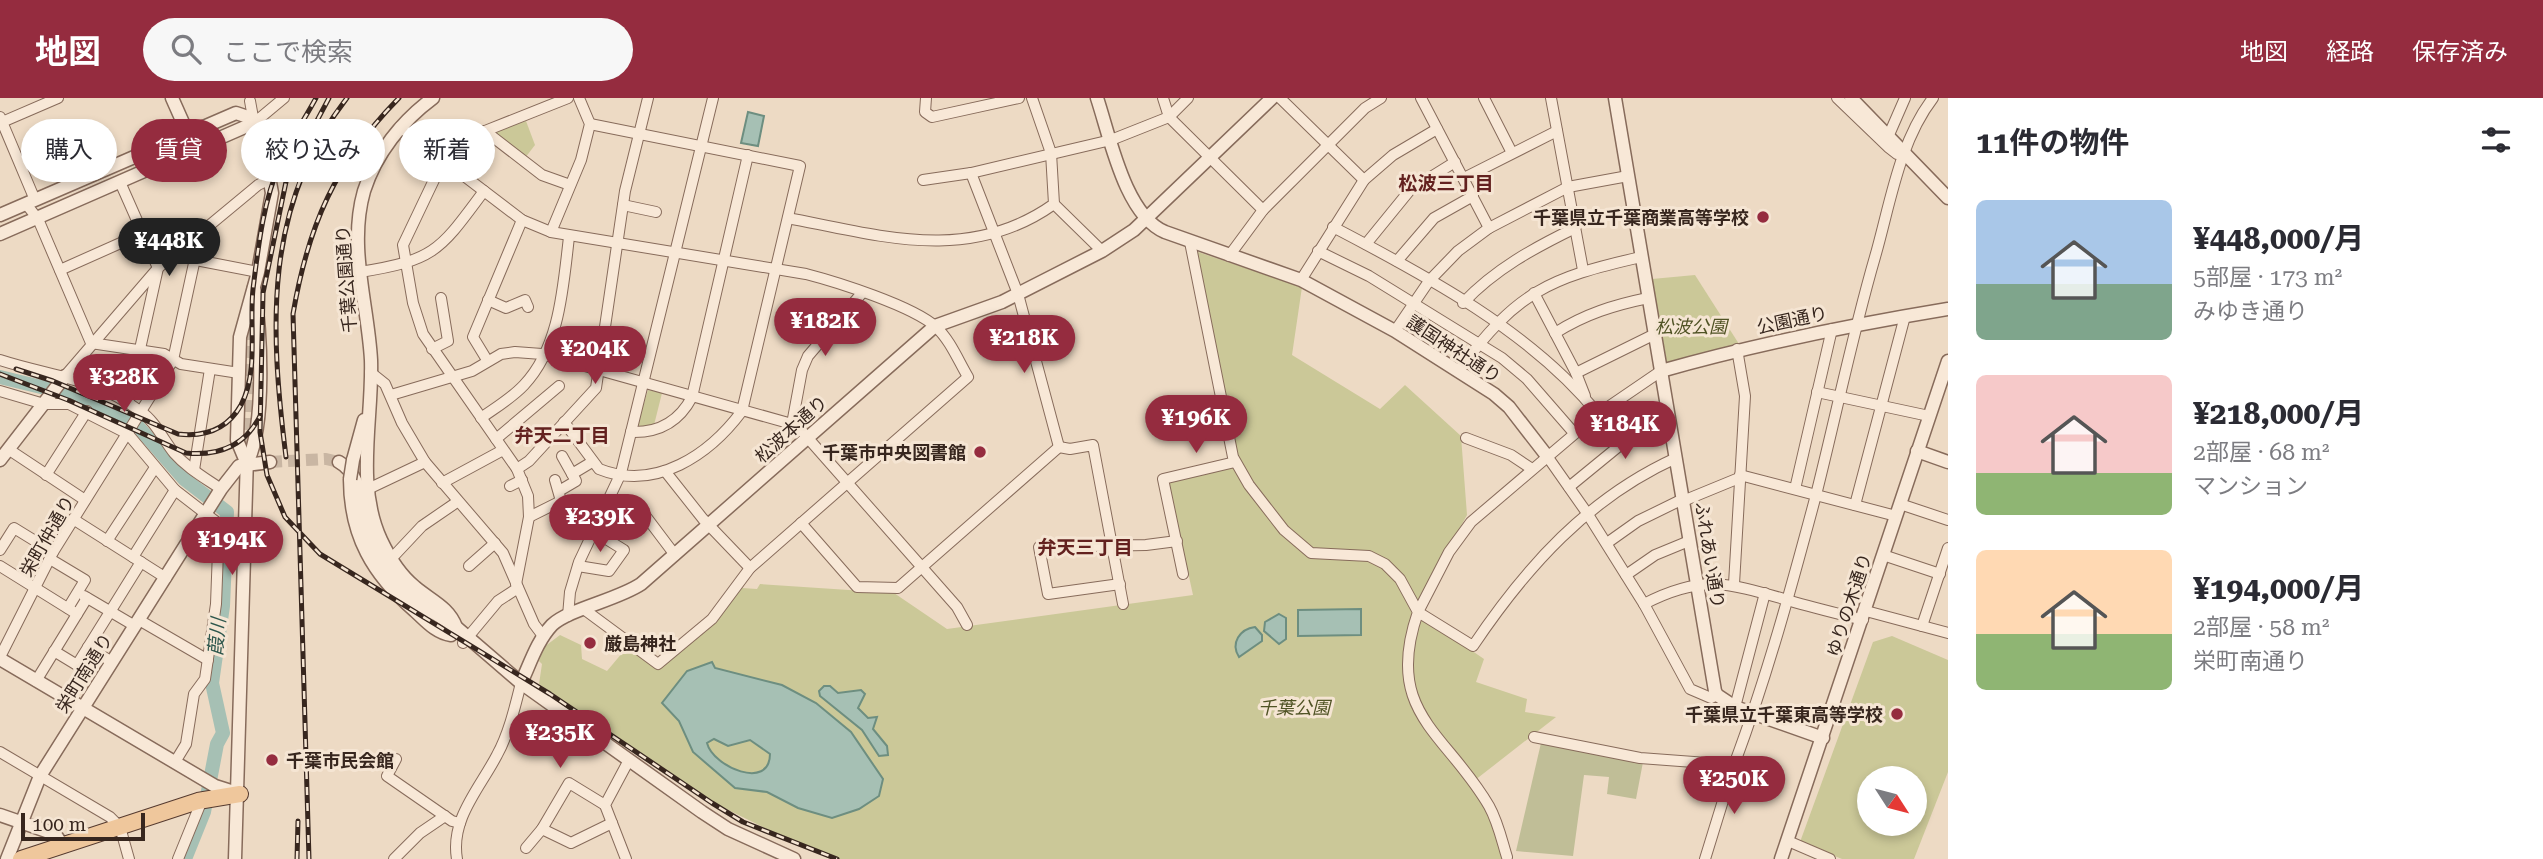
<!DOCTYPE html>
<html lang="ja">
<head>
<meta charset="utf-8">
<style>
	:root { --surface:#fff; --page:#f7f7f7; --text:#2b2b33; --muted:#7c7c81; --accent:#952c3f }
	body { margin:0; font-family:"Roboto Serif","Noto Sans JP",serif; background:var(--page); color:var(--text); height:100vh; display:flex; flex-direction:column; font-size:26px; white-space:nowrap }
	* { box-sizing:border-box; margin:0 }
	p { font-size:23px; color:var(--muted) }
	.icon { flex:none; width:38px; height:38px; fill:none; stroke:currentColor; stroke-width:2; stroke-linecap:round; stroke-linejoin:round }
	.map { position:relative; flex:1; overflow:hidden }
	.drawer { display:flex; flex-direction:column; background:var(--surface); width:595px }
	.drawer>* { flex:none }
	.top-card { position:absolute; left:21px; top:21px; width:665px; height:63px; display:flex; gap:14px }
	.needle { width:46px; rotate:126deg }
	.fabs { position:absolute; left:1857px; top:668px; display:grid; gap:14px }
	.fabs a { display:grid; place-items:center; width:70px; height:70px; border-radius:50%; background:var(--surface); box-shadow:0 4px 10px #0003; font-size:35px }
	.scale { position:absolute; left:21px; bottom:18px; width:124px; box-sizing:border-box; padding-left:7px; border:4px solid #37261e; border-top:0; font-size:19px; line-height:24px; white-space:nowrap; color:#37261e; -webkit-text-stroke:5px #f5e5d3; paint-order:stroke }
	.price { position:absolute; translate:-50% -60px; padding:0 16px; border-radius:24px; background:var(--accent); color:#fff; font-size:23px; line-height:46px; filter:drop-shadow(0 2px 4px #0008) }
	.price::after { content:''; position:absolute; left:50%; top:42px; width:21px; height:16px; margin-left:-10px; background:inherit; clip-path:polygon(0 0,100% 0,50% 100%) }
	.price.current { background:#222; color:#fff }
	ul { padding:0; list-style:none }
	li { display:flex; align-items:center; gap:21px; height:175px; padding:0 28px }
	li span { display:grid; place-items:center; flex:none; width:196px; height:140px; border-radius:10px; color:#555 }
	li>.icon { margin-inline-start:auto }
	span .icon { width:84px; height:84px; fill:#fffc; stroke-width:1 }
	li b { font-size:30px }
	h2 { display:flex; justify-content:space-between; align-items:center; height:84px; padding:0 28px; font-size:30px }
	.tag { padding:0 24px; border-radius:32px; background:var(--surface); box-shadow:0 4px 10px #0003; font-size:24px; line-height:63px }
	.tag.current { background:var(--accent); color:#fff }
	header { display:flex; align-items:center; gap:42px; box-sizing:border-box; height:98px; padding:0 35px; background:var(--accent); color:#fff }
	header strong { font-size:33px }
	nav { display:flex; gap:38px; margin-inline-start:auto; font-size:24px }
	.search { width:490px; height:63px; background:var(--page); display:flex; align-items:center; gap:18px; box-sizing:border-box; padding:0 24px; border-radius:38px; color:var(--muted); font-size:26px }
	main { display:flex; flex:1; min-height:0 }
	.map>svg:first-child { display:block }
</style>
</head>
<body>
<header>
<strong>地図</strong>
<div class="search"><svg class="icon" aria-label="search" viewBox="0 0 24 24"><circle cx="10" cy="10" r="6"/><path d="M15 15l6 6"/></svg>ここで検索</div>
<nav><a>地図</a><a>経路</a><a>保存済み</a></nav>
</header>
<main>
<div class="map">
<svg width="1948" height="761" viewBox="0 0 1948 761">
	<rect width="100%" height="100%" fill="#eddac4"/>
	<g fill="#cbc898" fill-rule="evenodd">
		<polygon points="526,23 535,47 525,60 496,38 497,33"/>
		<polygon points="1198,154 1302,189 1292,257 1380,311 1405,287 1461,338 1467,417 1414,513 1484,561 1476,584 1527,601 1525,614 1556,619 1470,686 1490,713 1503,761 840,761 777,736 720,708 539,586 542,566 539,563 544,549 560,537 581,547 582,561 607,573 628,548 659,568 718,520 742,490 757,491 760,486 894,495 947,531 1193,497 1169,387 1173,380 1239,362 1196,156"/>
		<polygon points="1695,177 1739,246 1667,266 1652,181"/>
		<polygon points="648,292 662,295 653,331 636,331"/>
		<path d="M 1892,538 L 1948,562 L 1948,674 L 1914,761 L 1842,761 L 1800,744 L 1873,544 ZM 1869,681 L 1914,681 L 1914,726 L 1869,726 Z"/>
	</g>
	<polygon fill="#c0be97" points="1541,645 1643,664 1636,701 1607,696 1609,679 1584,677 1573,758 1516,753"/>
	<g fill="#a6c0b4" stroke="#6d8e80" stroke-width="2" fill-rule="evenodd">
		<polygon points="748,14 764,18 758,48 741,45"/>
		<polygon points="1361,511 1361,537 1298,538 1298,512"/>
		<polygon points="1279,516 1286,520 1286,541 1279,546 1264,533 1265,524"/>
		<path d="M 1255,529 L 1262,537 L 1262,543 L 1239,559 C 1230,545 1240,531 1255,529 Z"/>
		<path d="M 712,564 L 715,570 L 782,587 L 816,605 L 851,634 L 883,681 L 879,698 L 859,711 L 832,720 L 798,710 L 767,694 L 735,690 L 693,654 L 679,623 L 662,605 L 687,573 ZM 714,641 L 728,648 L 750,642 L 770,656 C 770,693 713,669 707,645 Z"/>
		<polygon points="824,588 830,588 838,595 861,592 865,596 858,610 868,620 877,619 873,631 887,648 888,657 879,658 862,632 820,598 819,593"/>
	</g>
	<g fill="none" stroke-linecap="round" stroke-linejoin="round">
		<polyline stroke="#a6c0b4" stroke-width="14" points="0,279 74,297 135,325 184,381 227,414 223,508 212,585 223,635 217,646 204,714 185,761"/>
		<g stroke="#c9b6a3" stroke-width="12" stroke-dasharray="12 6" stroke-linecap="butt">
			<polyline points="247,350 251,214"/>
			<polyline points="270,364 326,361 339,364"/>
		</g>
		<defs>
			<g id="minor">
				<polyline points="926,0 925,14 932,19 1019,0"/>
				<polyline points="1163,0 1169,19 1263,112"/>
				<polyline points="1280,0 1364,82"/>
				<polyline points="1421,0 1489,130"/>
				<polyline points="1484,0 1512,55"/>
				<polyline points="1551,0 1583,172"/>
				<polyline points="1837,0 1888,49 1897,56 1905,56"/>
				<polyline points="250,3 254,25 284,0"/>
				<polyline points="0,19 35,102"/>
				<polyline points="0,25 58,0"/>
				<path d="M 400,29 L 522,122 L 551,134 L 806,176 C 837,184 913,208 936,229 C 950,242 958,262 968,279 L 750,470 L 712,521 L 658,566 L 585,512"/>
				<polyline points="485,33 542,77 570,87"/>
				<polyline points="1888,39 1905,0"/>
				<polyline points="971,75 1018,196 1059,349"/>
				<polyline points="1464,80 1557,33"/>
				<polyline points="923,82 971,75 1111,42 1169,19 1188,0"/>
				<polyline points="120,84 158,170 128,305"/>
				<polyline points="26,106 38,121 91,245 164,256 181,266 239,275"/>
				<polyline points="1054,106 1102,153"/>
				<polyline points="623,107 656,114"/>
				<path d="M 788,120 C 881,138 970,166 1054,106 L 1051,55 L 1032,0"/>
				<path d="M 1333,129 C 1425,177 1532,234 1598,316"/>
				<polyline points="551,134 581,62 590,26 579,0"/>
				<path d="M 1190,144 L 1233,359 L 1249,387 L 1284,432 L 1311,455 L 1369,458 L 1385,466 L 1400,481 L 1418,514 C 1383,615 1446,634 1489,708 C 1498,724 1502,743 1507,759"/>
				<polyline points="1366,146 1410,92 1455,64"/>
				<polyline points="1318,153 1369,178 1502,260 1527,281 1574,335"/>
				<polyline points="1229,158 1263,112 1365,10 1381,0"/>
				<polyline points="196,162 258,174"/>
				<polyline points="1397,163 1434,120 1473,98"/>
				<polyline points="60,172 143,135"/>
				<path d="M 360,174 C 436,162 440,152 484,93"/>
				<polyline points="1301,182 1364,82 1393,57 1437,31"/>
				<polyline points="1534,195 1576,275 1585,298"/>
				<polyline points="488,202 506,210 525,202 528,209"/>
				<path d="M 1463,205 C 1495,171 1534,150 1575,130"/>
				<polyline points="1395,233 1429,183 1458,153 1489,130 1568,89 1628,78"/>
				<path d="M 1555,235 C 1585,216 1614,207 1648,200"/>
				<polyline points="432,251 448,243 441,200"/>
				<path d="M 0,262 C 52,279 94,279 140,313 C 155,323 163,341 174,355 C 187,370 205,380 221,391"/>
				<polyline points="487,262 473,239 522,122"/>
				<path d="M 1459,272 C 1517,194 1548,180 1641,159"/>
				<path d="M 1661,273 L 1598,316 L 1471,424 L 1449,454 L 1418,514 L 1473,548 C 1526,469 1588,400 1676,360"/>
				<polyline points="370,274 385,286 402,325 425,364 503,455 534,526 543,538"/>
				<polyline points="1576,275 1655,236"/>
				<polyline points="65,278 158,170 258,87 272,80"/>
				<polyline points="0,293 44,306 69,306 128,336 175,392 219,426 216,506 205,581 194,596 186,646 175,664"/>
				<polyline points="1817,294 1929,318"/>
				<polyline points="391,297 472,273 501,256 515,254 542,256 792,326 799,330 957,509 967,527"/>
				<path d="M 481,320 C 495,310 512,300 524,287 C 560,249 563,189 569,139"/>
				<path d="M 564,324 L 599,371 C 656,394 710,356 742,313 L 800,68 L 590,26"/>
				<polyline points="792,326 802,272 808,258 862,195"/>
				<path d="M 631,334 C 659,335 679,324 692,299 L 748,57"/>
				<polyline points="1466,340 1511,357 1532,371"/>
				<polyline points="496,341 559,288"/>
				<polyline points="1059,349 1070,351 1093,347 1123,506"/>
				<polyline points="8,351 85,402"/>
				<path d="M 1547,358 L 1587,415 L 1644,506 C 1700,477 1726,484 1784,501 C 1810,509 1836,515 1863,522"/>
				<polyline points="517,371 529,363 596,290 625,93 648,0"/>
				<polyline points="194,372 210,271"/>
				<polyline points="665,373 703,421 750,470"/>
				<polyline points="572,376 592,364"/>
				<polyline points="46,377 87,313"/>
				<polyline points="1740,377 1896,418"/>
				<polyline points="442,385 503,352"/>
				<polyline points="510,388 522,382"/>
				<polyline points="1569,389 1624,344 1669,319"/>
				<polyline points="368,391 425,364"/>
				<polyline points="1795,391 1832,231"/>
				<polyline points="559,393 576,383 562,358"/>
				<polyline points="1683,403 1739,380"/>
				<polyline points="1900,406 1948,422"/>
				<polyline points="1855,407 1905,218"/>
				<polyline points="641,412 675,457"/>
				<polyline points="529,419 561,403 555,382"/>
				<polyline points="73,421 166,480"/>
				<polyline points="801,425 857,489 898,490 1059,349"/>
				<polyline points="107,443 154,371"/>
				<polyline points="1607,445 1638,423 1683,401"/>
				<polyline points="0,452 14,430 53,454"/>
				<polyline points="1883,457 1940,476"/>
				<polyline points="133,459 175,392"/>
				<polyline points="50,461 85,482 68,510"/>
				<polyline points="391,461 422,428 457,404"/>
				<polyline points="0,468 77,516"/>
				<polyline points="469,468 495,445"/>
				<polyline points="578,468 609,473 624,452 595,434"/>
				<polyline points="1183,476 1163,381 1235,364"/>
				<polyline points="1626,477 1655,457 1689,443"/>
				<polyline points="516,486 529,419 528,398 517,371 423,236 413,205 403,147 443,63 485,33 568,0"/>
				<polyline points="1120,486 1048,496 1039,449 1146,447 1177,443"/>
				<polyline points="1734,486 1745,298 1737,251"/>
				<polyline points="84,498 135,528"/>
				<polyline points="1644,506 1690,591 1711,600 1717,597"/>
				<polyline points="1866,513 1948,535"/>
				<polyline points="568,518 570,494 579,464 621,375 713,0"/>
				<polyline points="139,522 208,562"/>
				<polyline points="1922,528 1948,450"/>
				<polyline points="463,545 498,503 518,490"/>
				<polyline points="88,549 112,564"/>
				<polyline points="54,553 77,567 141,464"/>
				<polyline points="0,559 53,454 173,262 201,133"/>
				<polyline points="36,583 87,500"/>
				<polyline points="1735,609 1765,495"/>
				<path d="M 1534,639 L 1640,660 L 1734,667 C 1767,579 1792,487 1816,397 C 1836,318 1852,238 1875,159 C 1890,107 1899,44 1933,0"/>
				<polyline points="0,654 110,719 120,729 129,761"/>
				<polyline points="396,661 387,678 452,723 460,725"/>
				<polyline points="542,731 569,685 605,707"/>
				<polyline points="1788,743 1830,761"/>
				<polyline points="526,750 542,731 571,745 612,725"/>
				<polyline points="178,761 202,702"/>
				<polyline points="394,761 420,735 445,718"/>
				<path d="M 457,761 C 450,721 480,690 497,657 C 509,635 515,609 521,585"/>
				<polyline points="626,761 605,707 629,662"/>
				<polyline points="1705,761 1734,667"/>
			</g>
			<g id="tertiary">
				<polyline points="172,0 188,36"/>
				<path d="M 433,0 C 402,23 376,55 364,93 C 348,149 368,206 371,262 C 373,321 355,386 381,442 C 389,459 400,477 415,489 C 430,502 449,509 456,529"/>
				<path d="M 1097,0 C 1110,39 1125,117 1165,134 L 1301,182 L 1395,233 L 1494,296 L 1509,309 L 1547,358"/>
				<polyline points="1615,0 1715,593 1717,597 1735,609 1823,640"/>
				<polyline points="1851,0 1948,100"/>
				<polyline points="0,117 236,15 251,20 263,46 272,95 258,174 240,239 237,342 247,366"/>
				<polyline points="0,136 254,25"/>
				<path d="M 1661,273 C 1756,246 1851,227 1948,211"/>
				<polyline points="1917,353 1948,364"/>
				<polyline points="0,362 65,278"/>
				<polyline points="353,362 364,322"/>
				<path d="M 339,364 C 367,379 360,424 374,452 C 388,477 409,492 428,513"/>
				<path d="M 247,365 C 266,327 261,233 254,190"/>
				<path d="M 350,381 C 350,438 373,477 415,513 C 426,523 436,535 451,537"/>
				<polyline points="423,508 456,529 521,585 702,714 728,731 794,761"/>
				<polyline points="0,561 215,688 237,695"/>
				<path d="M 521,585 C 530,566 537,543 552,527 C 569,511 617,502 641,486 L 935,228 L 1002,204 L 1102,153 L 1134,132 L 1272,0"/>
				<polyline points="0,717 55,736 63,748"/>
				<polyline points="7,761 40,678 221,391 239,368 270,364"/>
				<polyline points="235,761 247,359"/>
				<polyline points="1781,761 1948,263"/>
			</g>
			<polyline id="primary" points="21,761 198,703 240,696"/>
		</defs>
		<use href="#minor" stroke="#876b5b" stroke-width="12"/>
		<use href="#tertiary" stroke="#876b5b" stroke-width="15"/>
		<use href="#primary" stroke="#553a2f" stroke-width="18"/>
		<use href="#minor" stroke="#f8e8d7" stroke-width="10"/>
		<use href="#tertiary" stroke="#f8e8d7" stroke-width="12"/>
		<use href="#primary" stroke="#efc79c" stroke-width="16"/>
		<defs>
			<g id="rail">
				<polyline points="329,0 287,79 263,195 260,334 267,377 285,419 320,456 550,596 712,705 743,724 837,761"/>
				<path d="M 16,271 L 53,283 L 178,336 C 204,339 227,332 241,307 C 259,273 249,228 253,191 C 258,151 263,103 280,66 C 290,43 304,22 316,0"/>
				<path d="M 0,276 L 68,302 L 186,355 C 218,358 245,348 260,318"/>
				<path d="M 286,359 C 270,231 263,108 347,0"/>
				<polyline points="297,761 298,723"/>
				<path d="M 309,761 L 293,216 C 308,128 335,65 399,0"/>
			</g>
		</defs>
		<use href="#rail" stroke="#37261e" stroke-width="5"/>
		<use href="#rail" stroke="#f5e5d3" stroke-width="2.5" stroke-dasharray="8" stroke-linecap="butt"/>
		<defs>
			<polyline id="tertiary-bridge" points="350,381 353,362"/>
		</defs>
		<use href="#tertiary-bridge" stroke="#876b5b" stroke-width="15" stroke-linecap="butt"/>
		<use href="#tertiary-bridge" stroke="#f8e8d7" stroke-width="12"/>
	</g>
	<g fill="#952c3f" stroke="#f5e5d3" stroke-width="2.5">
		<circle cx="1763" cy="119" r="7"/>
		<circle cx="980" cy="354" r="7"/>
		<circle cx="590" cy="545" r="7"/>
		<circle cx="1897" cy="616" r="7"/>
		<circle cx="272" cy="662" r="7"/>
	</g>
	<g text-anchor="middle" dominant-baseline="central" stroke-width="6" stroke-linejoin="round" paint-order="stroke">
		<g font-size="18" font-weight="bold" fill="#37261e" stroke="#f5e5d3" text-anchor="end">
			<text x="1749" y="119">千葉県立千葉商業高等学校</text>
			<text x="966" y="354">千葉市中央図書館</text>
			<text x="604" y="545" text-anchor="start">厳島神社</text>
			<text x="1883" y="616">千葉県立千葉東高等学校</text>
			<text x="286" y="662" text-anchor="start">千葉市民会館</text>
		</g>
		<g font-size="18" fill="#37261e" stroke="#f5e5d3">
			<text transform="translate(346 181) rotate(-94)">千葉公園通り</text>
			<text transform="translate(1792 222) rotate(-12)">公園通り</text>
			<text transform="translate(1454 251) rotate(33)">護国神社通り</text>
			<text transform="translate(791 331) rotate(-42)">松波本通り</text>
			<text transform="translate(47 438) rotate(-60)">栄町仲通り</text>
			<text transform="translate(1710 457) rotate(81)">ふれあい通り</text>
			<text transform="translate(1849 507) rotate(-72)">ゆりの木通り</text>
			<text transform="translate(84 575) rotate(-58)">栄町南通り</text>
		</g>
		<g font-size="18" font-style="italic" fill="#505325" stroke="#f5e5d3">
			<text x="1691" y="228">松波公園</text>
			<text x="1294" y="609">千葉公園</text>
		</g>
		<g font-size="19" font-weight="bold" fill="#63211f" stroke="#f5e5d3">
			<text x="1446" y="85">松波三丁目</text>
			<text x="562" y="337">弁天二丁目</text>
			<text x="1085" y="449">弁天三丁目</text>
		</g>
		<g font-size="19" font-style="italic" fill="#2e574d" stroke="#f5e5d3">
			<text transform="translate(217 539) rotate(-85)">葭川</text>
		</g>
	</g>
</svg>
<div class="fabs">
<a><svg class="needle" viewBox="-14 -14 28 28"><path d="M0-13l5 13h-10z" fill="#e53935"/><path d="M0 13l5-13h-10z" fill="#7c7c81"/></svg></a>
</div>
<div class="scale">100 m</div>
<b class="price current" style="left:169px;top:180px">¥448K</b>
<b class="price" style="left:825px;top:260px">¥182K</b>
<b class="price" style="left:1024px;top:277px">¥218K</b>
<b class="price" style="left:595px;top:288px">¥204K</b>
<b class="price" style="left:124px;top:316px">¥328K</b>
<b class="price" style="left:1196px;top:357px">¥196K</b>
<b class="price" style="left:1625px;top:363px">¥184K</b>
<b class="price" style="left:600px;top:456px">¥239K</b>
<b class="price" style="left:232px;top:479px">¥194K</b>
<b class="price" style="left:560px;top:672px">¥235K</b>
<b class="price" style="left:1734px;top:718px">¥250K</b>
<div class="top-card">
<a class="tag">購入</a>
<a class="tag current">賃貸</a>
<a class="tag">絞り込み</a>
<a class="tag">新着</a>
</div>
</div>
<section class="drawer">
<h2>11件の物件<svg class="icon" aria-label="filters" viewBox="0 0 24 24"><path d="M4 7h16M4 17h16"/><circle cx="9" cy="7" r="2"/><circle cx="15" cy="17" r="2"/></svg></h2>
<ul>
<li><span style="background:linear-gradient(#a9c7e8 60%,#7fa58c 0)"><svg class="icon" aria-label="home" viewBox="0 0 24 24"><path d="M3 11l9-7 9 7M6 9v11h12V9"/></svg></span><div><b>¥448,000/月</b><p>5部屋 · 173 m²</p><p>みゆき通り</p></div></li>
<li><span style="background:linear-gradient(#f6c9c9 70%,#8fb573 0)"><svg class="icon" aria-label="home" viewBox="0 0 24 24"><path d="M3 11l9-7 9 7M6 9v11h12V9"/></svg></span><div><b>¥218,000/月</b><p>2部屋 · 68 m²</p><p>マンション</p></div></li>
<li><span style="background:linear-gradient(#ffd9b3 60%,#8fb573 0)"><svg class="icon" aria-label="home" viewBox="0 0 24 24"><path d="M3 11l9-7 9 7M6 9v11h12V9"/></svg></span><div><b>¥194,000/月</b><p>2部屋 · 58 m²</p><p>栄町南通り</p></div></li>
</ul>
</section>
</main>
</body>
</html>
